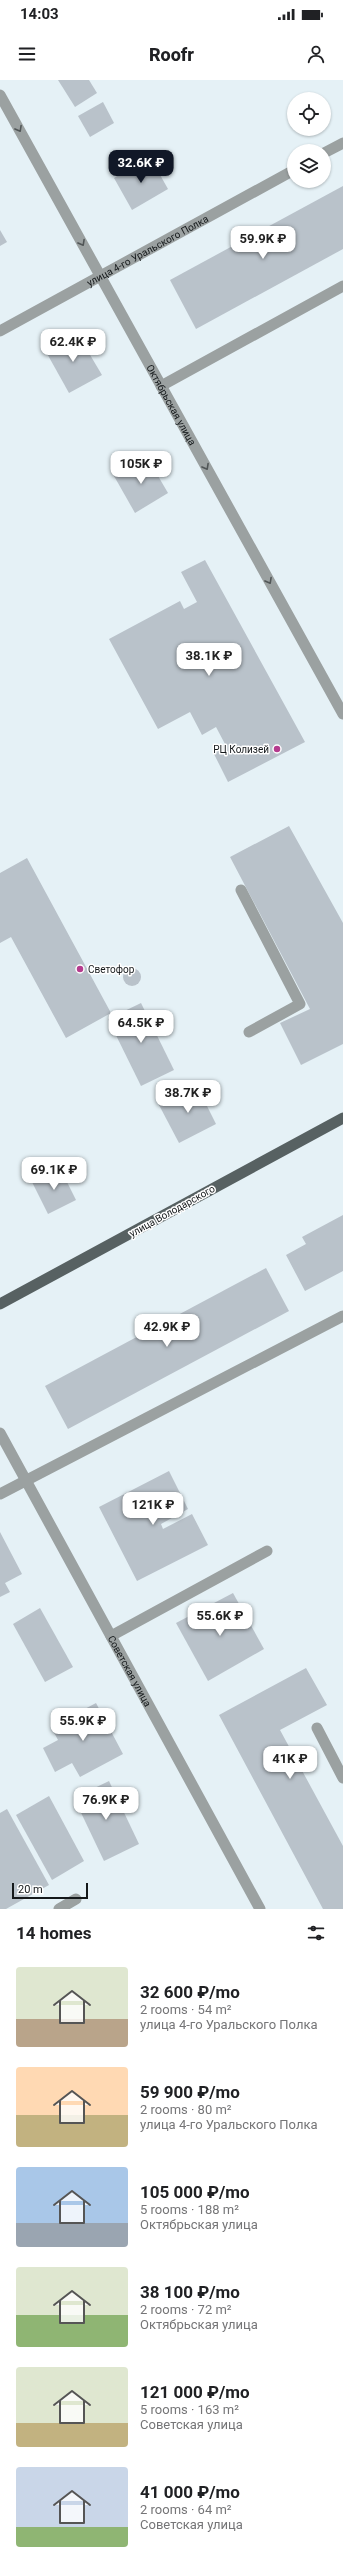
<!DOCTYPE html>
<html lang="en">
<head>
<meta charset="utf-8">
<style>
	:root { --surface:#fff; --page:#f6f6f6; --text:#202124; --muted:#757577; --accent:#111827 }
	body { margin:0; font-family:Roboto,sans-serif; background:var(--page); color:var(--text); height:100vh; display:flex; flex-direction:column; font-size:15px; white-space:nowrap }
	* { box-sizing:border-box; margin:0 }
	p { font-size:13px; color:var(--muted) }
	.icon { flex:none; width:22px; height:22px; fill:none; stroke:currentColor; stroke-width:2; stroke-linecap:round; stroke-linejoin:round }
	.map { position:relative; height:1829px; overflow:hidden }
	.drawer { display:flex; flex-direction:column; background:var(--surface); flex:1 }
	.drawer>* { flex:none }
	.controls { position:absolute; left:287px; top:12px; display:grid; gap:8px }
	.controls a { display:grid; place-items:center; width:44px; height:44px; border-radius:50%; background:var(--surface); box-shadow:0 1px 3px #0004; font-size:20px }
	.scale { position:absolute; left:12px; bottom:10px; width:76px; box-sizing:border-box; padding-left:4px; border:2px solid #14181a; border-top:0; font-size:11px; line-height:14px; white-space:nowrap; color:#14181a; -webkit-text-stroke:3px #fff; paint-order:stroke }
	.price { position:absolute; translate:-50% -34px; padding:0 9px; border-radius:8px; background:#fff; color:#222; font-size:13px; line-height:26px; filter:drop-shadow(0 1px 2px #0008) }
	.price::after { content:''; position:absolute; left:50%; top:24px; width:12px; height:9px; margin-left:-6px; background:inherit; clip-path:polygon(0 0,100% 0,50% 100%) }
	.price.selected { background:var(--accent); color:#fff }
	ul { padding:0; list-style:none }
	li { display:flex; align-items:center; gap:12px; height:100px; padding:0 16px }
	li span { display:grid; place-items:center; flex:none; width:112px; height:80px; border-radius:4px; color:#555 }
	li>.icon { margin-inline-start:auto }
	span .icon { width:48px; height:48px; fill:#fffc; stroke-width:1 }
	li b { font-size:17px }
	h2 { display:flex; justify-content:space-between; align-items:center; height:48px; padding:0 16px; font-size:17px }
	.status { display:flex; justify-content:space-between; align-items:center; height:28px; padding:0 20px; background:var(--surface); direction:ltr }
	.status svg { height:11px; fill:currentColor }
	header { display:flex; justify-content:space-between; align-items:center; height:52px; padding:0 16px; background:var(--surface); font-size:18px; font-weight:800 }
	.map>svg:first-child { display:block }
</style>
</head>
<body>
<div class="status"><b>14:03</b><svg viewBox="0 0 49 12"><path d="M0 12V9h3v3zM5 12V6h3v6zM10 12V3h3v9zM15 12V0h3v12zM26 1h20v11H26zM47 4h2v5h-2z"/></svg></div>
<header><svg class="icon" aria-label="menu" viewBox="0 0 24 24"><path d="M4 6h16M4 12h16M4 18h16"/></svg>Roofr<svg class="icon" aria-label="person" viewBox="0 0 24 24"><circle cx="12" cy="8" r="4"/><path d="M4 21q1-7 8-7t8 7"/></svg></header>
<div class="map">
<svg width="343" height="1829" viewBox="0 0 343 1829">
	<rect width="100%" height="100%" fill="#e5f1f6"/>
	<g fill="#b9c2ca">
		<polygon points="58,0 89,0 97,13 75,27"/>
		<polygon points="103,22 114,43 90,57 78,36"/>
		<polygon points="150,77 168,109 132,130 114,98"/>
		<polygon points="343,106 343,169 196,249 170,200"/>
		<polygon points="0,150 7,162 0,166"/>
		<polygon points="77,253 102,295 69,313 45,270"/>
		<polygon points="147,377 168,413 135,433 114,396"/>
		<polygon points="205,480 305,662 228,702 213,672 225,664 216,647 202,655 190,632 158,649 109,559 180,521 184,529 197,522 181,492"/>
		<polygon points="289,746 343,843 343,964 301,985 280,943 310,929 230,777"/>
		<polygon points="27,778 111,933 66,958 11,857 0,863 0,793"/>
		<circle cx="132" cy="897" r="9"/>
		<polygon points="141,923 174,990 141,1006 108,939"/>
		<polygon points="197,1006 216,1044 179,1063 159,1025"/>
		<polygon points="60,1088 76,1120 48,1134 32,1102"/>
		<polygon points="343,1135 343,1191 305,1211 286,1175 306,1164 302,1157"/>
		<polygon points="266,1188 289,1231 68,1349 45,1306"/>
		<polygon points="169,1391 188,1429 161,1444 163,1449 192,1434 208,1465 137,1501 99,1427"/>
		<polygon points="0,1452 22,1494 5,1503 10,1512 0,1517"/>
		<polygon points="233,1513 264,1569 208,1601 176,1543"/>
		<polygon points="40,1528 73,1587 45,1602 13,1544"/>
		<polygon points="306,1588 327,1625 280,1650 343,1766 343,1829 323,1829 219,1635"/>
		<polygon points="96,1623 123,1674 80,1697 72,1683 55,1692 43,1668 58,1660 51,1647"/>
		<polygon points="109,1701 139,1764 104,1781 74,1718"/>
		<polygon points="49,1716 84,1781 52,1800 16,1735"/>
		<polygon points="7,1729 49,1805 6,1829 0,1829 0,1733"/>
	</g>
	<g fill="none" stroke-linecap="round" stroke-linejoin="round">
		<g stroke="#9ba1a1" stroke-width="11">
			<polyline points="161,306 343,206"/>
			<polyline points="241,810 300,924 249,952"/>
			<polyline points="0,1414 343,1236"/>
			<polyline points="111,1556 267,1471"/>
			<polyline points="317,1648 343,1698"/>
			<polyline points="59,1829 76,1819"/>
		</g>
		<g stroke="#9ba1a1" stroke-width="11">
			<polyline points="324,73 343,63"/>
			<path id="s1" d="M 0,251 L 294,90"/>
			<path id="s2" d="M 0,1353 L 260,1829"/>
		</g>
		<path stroke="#9ba1a1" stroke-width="11" id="s3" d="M 0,15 L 343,634"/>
		<polyline stroke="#576162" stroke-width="11" points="0,1224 343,1038"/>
	</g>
	<defs><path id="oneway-chevron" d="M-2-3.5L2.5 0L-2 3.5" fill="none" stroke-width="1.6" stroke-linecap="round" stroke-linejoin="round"/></defs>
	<g stroke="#515657">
		<use href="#oneway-chevron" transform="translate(19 49) rotate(61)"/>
		<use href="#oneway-chevron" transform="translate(82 163) rotate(61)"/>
		<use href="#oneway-chevron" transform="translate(206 387) rotate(61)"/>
		<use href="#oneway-chevron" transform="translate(269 501) rotate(61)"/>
	</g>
	<g fill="#b53b8e" stroke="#fff" stroke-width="1.5">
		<circle cx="277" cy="669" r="4"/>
		<circle cx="80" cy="889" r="4"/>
	</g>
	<g text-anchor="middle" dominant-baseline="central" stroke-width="3" stroke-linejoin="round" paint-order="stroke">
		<g font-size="10" fill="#14181a" stroke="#fff">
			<text stroke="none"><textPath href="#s1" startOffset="168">улица 4-го Уральского Полка</textPath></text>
			<text stroke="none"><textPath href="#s3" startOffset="354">Октябрьская улица</textPath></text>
			<text transform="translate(172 1131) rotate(-29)">улица Володарского</text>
			<text stroke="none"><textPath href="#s2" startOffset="271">Советская улица</textPath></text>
		</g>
		<g font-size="10" fill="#14181a" stroke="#fff" text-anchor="end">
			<text x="269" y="669">РЦ Колизей</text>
			<text x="88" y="889" text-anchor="start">Светофор</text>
		</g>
	</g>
</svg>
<div class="controls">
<a><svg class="icon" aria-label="locate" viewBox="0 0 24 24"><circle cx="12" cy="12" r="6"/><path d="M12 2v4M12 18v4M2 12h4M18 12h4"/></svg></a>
<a><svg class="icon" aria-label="layers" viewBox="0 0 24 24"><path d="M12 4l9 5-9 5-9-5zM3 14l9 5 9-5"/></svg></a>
</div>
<div class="scale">20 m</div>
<b class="price selected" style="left:141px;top:104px">32.6K ₽</b>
<b class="price" style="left:263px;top:180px">59.9K ₽</b>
<b class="price" style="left:73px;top:283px">62.4K ₽</b>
<b class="price" style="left:141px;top:405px">105K ₽</b>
<b class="price" style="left:209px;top:597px">38.1K ₽</b>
<b class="price" style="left:141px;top:964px">64.5K ₽</b>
<b class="price" style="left:188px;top:1034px">38.7K ₽</b>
<b class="price" style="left:54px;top:1111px">69.1K ₽</b>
<b class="price" style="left:167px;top:1268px">42.9K ₽</b>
<b class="price" style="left:153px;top:1446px">121K ₽</b>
<b class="price" style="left:220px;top:1557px">55.6K ₽</b>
<b class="price" style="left:83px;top:1662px">55.9K ₽</b>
<b class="price" style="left:290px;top:1700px">41K ₽</b>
<b class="price" style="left:106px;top:1741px">76.9K ₽</b>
</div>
<section class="drawer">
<h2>14 homes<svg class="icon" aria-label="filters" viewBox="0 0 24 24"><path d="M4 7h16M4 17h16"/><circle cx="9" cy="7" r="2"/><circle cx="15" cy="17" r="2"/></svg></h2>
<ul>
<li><span style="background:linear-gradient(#dfe7d0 65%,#b9a48a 0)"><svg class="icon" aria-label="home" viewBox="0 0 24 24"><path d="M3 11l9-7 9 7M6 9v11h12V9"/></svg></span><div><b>32 600 ₽/mo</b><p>2 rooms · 54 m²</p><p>улица 4-го Уральского Полка</p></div></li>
<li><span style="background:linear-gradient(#ffd9b3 60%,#c2b280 0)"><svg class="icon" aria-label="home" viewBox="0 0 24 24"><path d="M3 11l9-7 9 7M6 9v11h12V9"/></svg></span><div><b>59 900 ₽/mo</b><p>2 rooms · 80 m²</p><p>улица 4-го Уральского Полка</p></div></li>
<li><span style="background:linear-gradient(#a9c7e8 70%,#9aa5b1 0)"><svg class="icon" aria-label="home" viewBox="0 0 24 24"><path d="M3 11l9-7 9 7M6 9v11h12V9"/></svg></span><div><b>105 000 ₽/mo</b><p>5 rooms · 188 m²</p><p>Октябрьская улица</p></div></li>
<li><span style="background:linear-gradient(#dfe7d0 60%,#8fb573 0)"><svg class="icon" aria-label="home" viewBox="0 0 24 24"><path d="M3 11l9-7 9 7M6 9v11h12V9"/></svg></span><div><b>38 100 ₽/mo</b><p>2 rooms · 72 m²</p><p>Октябрьская улица</p></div></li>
<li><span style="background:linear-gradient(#dfe7d0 70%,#c2b280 0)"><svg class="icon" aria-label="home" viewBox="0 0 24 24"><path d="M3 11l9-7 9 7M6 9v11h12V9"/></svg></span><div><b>121 000 ₽/mo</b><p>5 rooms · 163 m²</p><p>Советская улица</p></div></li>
<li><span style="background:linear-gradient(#c9d6e8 75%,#8fb573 0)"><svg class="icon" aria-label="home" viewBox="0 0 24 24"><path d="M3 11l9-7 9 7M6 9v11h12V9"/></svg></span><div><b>41 000 ₽/mo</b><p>2 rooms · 64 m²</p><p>Советская улица</p></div></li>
</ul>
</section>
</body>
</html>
